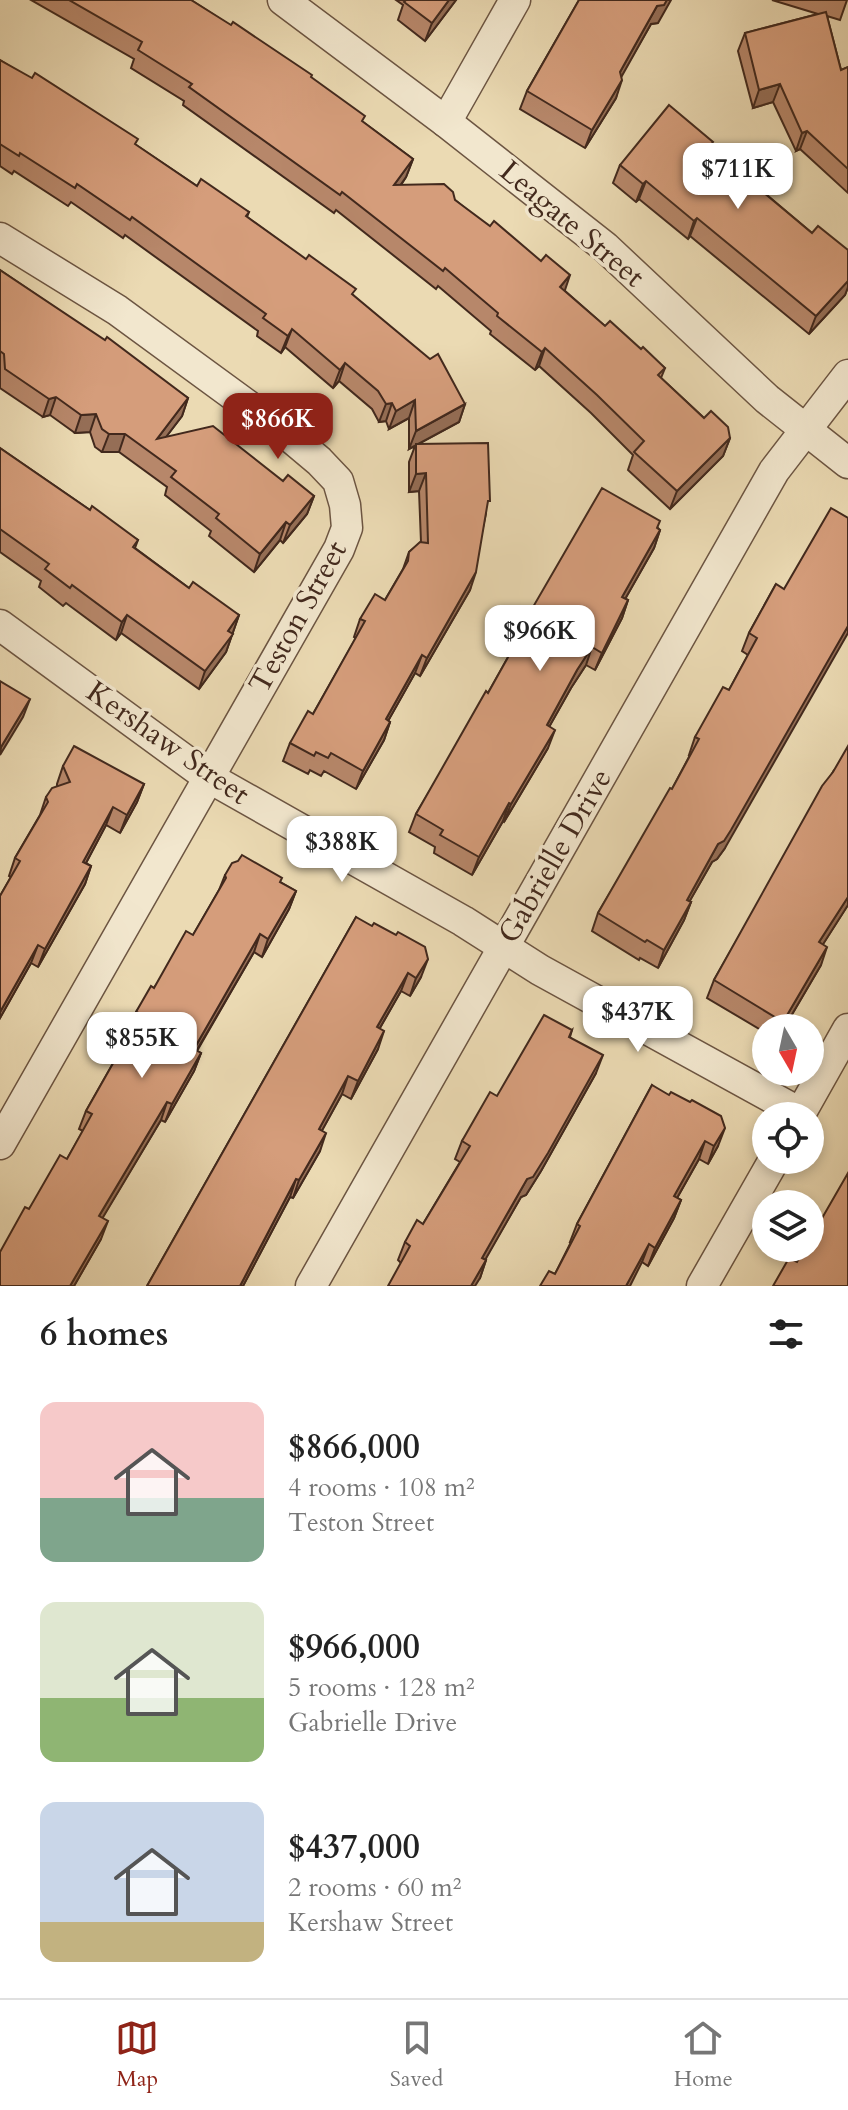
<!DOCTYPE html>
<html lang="en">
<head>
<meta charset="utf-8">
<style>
	:root { --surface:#fff; --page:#f6f6f6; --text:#222; --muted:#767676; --line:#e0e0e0; --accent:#8f2418 }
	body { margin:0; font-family:Cardo,serif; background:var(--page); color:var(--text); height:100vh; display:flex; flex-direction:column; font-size:30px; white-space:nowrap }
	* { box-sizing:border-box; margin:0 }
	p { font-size:26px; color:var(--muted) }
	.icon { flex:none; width:44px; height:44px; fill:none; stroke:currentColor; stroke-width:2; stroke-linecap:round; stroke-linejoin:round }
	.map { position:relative; height:1286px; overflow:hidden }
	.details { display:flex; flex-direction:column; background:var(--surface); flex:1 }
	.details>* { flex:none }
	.needle { width:52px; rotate:171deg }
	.fabs { position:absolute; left:752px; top:1014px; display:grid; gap:16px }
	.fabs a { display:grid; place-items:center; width:72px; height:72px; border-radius:50%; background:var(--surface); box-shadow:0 4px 12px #0003; font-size:40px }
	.price { position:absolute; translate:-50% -68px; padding:0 18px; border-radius:16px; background:#fff; color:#222; font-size:26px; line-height:52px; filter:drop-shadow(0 2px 4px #0008) }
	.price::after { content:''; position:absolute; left:50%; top:48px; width:24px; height:18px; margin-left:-12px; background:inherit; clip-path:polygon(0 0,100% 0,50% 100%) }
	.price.on { background:var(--accent); color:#fff }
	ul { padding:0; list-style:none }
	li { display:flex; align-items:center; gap:24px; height:200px; padding:0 40px }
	li span { display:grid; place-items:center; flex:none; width:224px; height:160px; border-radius:16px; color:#555 }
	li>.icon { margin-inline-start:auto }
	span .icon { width:96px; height:96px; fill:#fffc; stroke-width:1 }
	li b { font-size:34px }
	h2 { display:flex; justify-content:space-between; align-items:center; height:96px; padding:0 40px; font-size:34px }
	.menu { display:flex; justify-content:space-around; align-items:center; height:112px; border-top:2px solid var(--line); background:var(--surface); font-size:22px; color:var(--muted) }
	.menu a { display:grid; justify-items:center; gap:4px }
	.menu .on { color:var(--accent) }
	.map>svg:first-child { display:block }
</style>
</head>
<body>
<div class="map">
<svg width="848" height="1286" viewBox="0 0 848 1286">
	<rect width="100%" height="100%" fill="#ebdab3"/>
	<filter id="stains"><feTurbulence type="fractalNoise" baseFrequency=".0025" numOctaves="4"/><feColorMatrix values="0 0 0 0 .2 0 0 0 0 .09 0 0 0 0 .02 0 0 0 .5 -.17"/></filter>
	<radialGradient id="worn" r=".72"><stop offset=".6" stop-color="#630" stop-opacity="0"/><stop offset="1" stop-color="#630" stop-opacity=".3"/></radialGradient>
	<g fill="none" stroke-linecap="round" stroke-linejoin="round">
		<defs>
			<g id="minor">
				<polyline points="283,0 446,122 605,247 767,399 848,463"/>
				<polyline points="446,122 515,0"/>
				<polyline points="0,238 117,310 288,435 319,461 338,481 345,505 347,528 339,549 0,1144"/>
				<polyline points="0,625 208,777 463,921 540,970 800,1113"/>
				<polyline points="799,1116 848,1029"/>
				<polyline points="311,1286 774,471 848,375"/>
				<polyline points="702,1286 774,1160"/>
			</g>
		</defs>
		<use href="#minor" stroke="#6c5542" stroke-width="33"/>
		<use href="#minor" stroke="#f2e7ce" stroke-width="30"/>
	</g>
	<g fill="#b7876a" stroke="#42291d" stroke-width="2">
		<polygon points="31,0 191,0 311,78 363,122 413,159 406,177 401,185 455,200 564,290 605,326 641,349 665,368 661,378 704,418 730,438 723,456 670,509 628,470 633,455 591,413 539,366 535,370 490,334 491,331 438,286 436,289 336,210 334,213 183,105 184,101 131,68 134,59"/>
		<polygon points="396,0 456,0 425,41 398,20 403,5"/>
		<polygon points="579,0 658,23 651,24 621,76 616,98 585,148 520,109 527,91"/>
		<polygon points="772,0 847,0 840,20 827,16 841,70 848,67 848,193 800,149 796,151 773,102 753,108 738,51 745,33 818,14"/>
		<polygon points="0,60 136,145 197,186 249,212 247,217 353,295 465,404 459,422 418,444 486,513 470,590 420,676 415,673 388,721 390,722 384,740 356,789 324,771 321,776 310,770 308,774 283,761 290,743 313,714 356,638 354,637 360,619 385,600 403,569 409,552 421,542 419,491 409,492 409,462 415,446 409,449 409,418 389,429 386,421 379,422 372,409 339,381 333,388 285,347 281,353 257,336 258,331 125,235 123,238 71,202 68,206 14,171 12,174 0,166"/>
		<polygon points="711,148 812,233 848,250 848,287 845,295 809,334 690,236 688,239 639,199 636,202 613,183 620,165"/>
		<polygon points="0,270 188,398 182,416 166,437 283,481 314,496 307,514 283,543 280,540 254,572 209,536 211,531 165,495 167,487 119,452 102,452 95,447 90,432 75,433 50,415 43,417 0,388"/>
		<polygon points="0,448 90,510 138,540 135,548 189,588 239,615 226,652 199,689 121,633 116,640 66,603 63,606 39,587 41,581 0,552"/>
		<polygon points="658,528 660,530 654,548 625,599 628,600 622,618 595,670 586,665 571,688 549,727 548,748 504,822 503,821 472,875 434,853 435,847 409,832 416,814 488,693 527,623 533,607"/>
		<polygon points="776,584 725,848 717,859 712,862 689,902 691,902 684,920 658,968 640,958 639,960 592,931 598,913 672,789 690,755 689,755 695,737 729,690 748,655 742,651 749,633"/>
		<polygon points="63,766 144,784 137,802 120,833 106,825 86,863 91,866 85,884 38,967 31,963 0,1018 0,896 11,877 9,876 15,858 40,815 46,797 57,786 57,784"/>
		<polygon points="833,772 848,905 823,944 821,965 784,1028 766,1028 766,1033 707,998 714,980"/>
		<polygon points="225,875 280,882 296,891 289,909 262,957 254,952 197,1051 201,1053 194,1071 165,1122 161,1120 102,1218 101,1239 74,1286 0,1286 29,1209 67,1159 83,1131 79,1129 86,1111 120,1051 130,1030 136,1012 193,935 219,890"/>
		<polygon points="356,917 421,977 410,996 401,991 380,1028 378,1049 351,1099 342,1094 322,1130 320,1151 293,1198 290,1197 243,1286 147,1286"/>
		<polygon points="572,1030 570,1037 596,1073 541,1171 526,1195 521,1197 485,1259 486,1260 480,1278 401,1263 398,1260 405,1242 423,1224 460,1162 455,1159 462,1141 497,1096"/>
		<polygon points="652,1085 718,1146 708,1164 699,1159 677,1198 681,1200 674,1218 648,1266 642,1262 555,1274 571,1242 570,1242 577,1224"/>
	</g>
	<g fill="#956e56" stroke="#42291d" stroke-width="2">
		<polygon points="449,0 456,0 425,41 432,23"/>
		<polygon points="667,0 671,0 658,23 651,24 614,90 620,72 657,6"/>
		<polygon points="622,80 616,98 585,148 592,130"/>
		<polygon points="780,84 773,102 753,108 759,90"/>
		<polygon points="807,131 800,149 796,151 802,133"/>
		<polygon points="413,159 406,177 388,203 394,185"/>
		<polygon points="646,181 639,199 636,202 643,184"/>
		<polygon points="697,218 690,236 688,239 694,221"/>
		<polygon points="570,275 564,293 560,287"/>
		<polygon points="848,280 848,287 845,295 809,334 816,316"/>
		<polygon points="292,329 285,347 281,353 288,336"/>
		<polygon points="545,348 539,366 535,370 542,352"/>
		<polygon points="345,363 339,381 333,388 340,370"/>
		<polygon points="56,397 50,415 43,417 49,399"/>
		<polygon points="188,398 182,416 153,454 157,439"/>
		<polygon points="415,400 409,418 389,429 396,411"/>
		<polygon points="392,403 386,421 379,422 386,404"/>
		<polygon points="465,404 459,422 409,449 416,431"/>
		<polygon points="96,414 90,432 75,433 81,415"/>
		<polygon points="109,434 125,434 119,452 102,452"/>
		<polygon points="730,438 723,456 670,509 677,491"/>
		<polygon points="426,473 419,491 409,492 416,474"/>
		<polygon points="314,496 307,514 283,543 290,525"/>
		<polygon points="286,522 280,540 254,572 260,554"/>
		<polygon points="660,530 654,548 616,615 622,597"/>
		<polygon points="476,572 470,590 420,676 427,658"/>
		<polygon points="628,600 622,618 595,670 602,653"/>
		<polygon points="127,615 121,633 116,640 122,622"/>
		<polygon points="239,615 226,652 199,689 205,671 228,631"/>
		<polygon points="848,626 848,633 725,848 717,859 712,862 680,918 687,900 718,844"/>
		<polygon points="592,647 586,665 571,688 540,743 547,725 577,670"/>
		<polygon points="422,655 415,673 379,737 386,719"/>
		<polygon points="30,699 23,717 0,755 1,747"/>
		<polygon points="390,722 384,740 356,789 363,771"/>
		<polygon points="555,730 548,748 504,822 511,804"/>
		<polygon points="144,784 137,802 120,833 127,815"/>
		<polygon points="509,803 503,821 472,875 479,857"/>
		<polygon points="113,807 106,825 77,880 83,862"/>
		<polygon points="91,866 85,884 38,967 45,949"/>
		<polygon points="296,891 289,909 262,957 268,939"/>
		<polygon points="848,897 848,905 813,960 819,942"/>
		<polygon points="691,902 684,920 658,968 664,950"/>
		<polygon points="260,934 254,952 187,1067 194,1049"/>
		<polygon points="38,945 31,963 0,1018 0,1012"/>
		<polygon points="827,947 821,965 784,1028 781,1028 783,1022"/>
		<polygon points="428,959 421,977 410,996 416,978"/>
		<polygon points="408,973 401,991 370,1045 377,1027"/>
		<polygon points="384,1031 378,1049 351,1099 358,1081"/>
		<polygon points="201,1053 194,1071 165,1122 172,1104"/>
		<polygon points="603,1055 596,1073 541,1171 526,1195 521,1197 476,1276 482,1258 527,1179"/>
		<polygon points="348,1076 342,1094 313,1147 319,1129"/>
		<polygon points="167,1102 161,1120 93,1234 99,1216"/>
		<polygon points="725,1128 718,1146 708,1164 714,1146"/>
		<polygon points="326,1133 320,1151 293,1198 299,1180"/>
		<polygon points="705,1141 699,1159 668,1214 674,1196"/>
		<polygon points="296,1179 290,1197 243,1286 240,1286"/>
		<polygon points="681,1200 674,1218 648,1266 655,1248"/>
		<polygon points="108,1221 101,1239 74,1286 70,1286"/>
		<polygon points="649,1244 642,1262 630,1286 626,1286"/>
		<polygon points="486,1260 480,1278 475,1286 471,1286"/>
	</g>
	<g fill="#d59d7b" stroke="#42291d" stroke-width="2">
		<polygon points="69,0 191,0 231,25 233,22 312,75 311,77 365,116 362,121 413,159 394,185 444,184 453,192 455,200 490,226 494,221 541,261 546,255 570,275 560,287 605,326 610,321 641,349 643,347 665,368 658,375 704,418 711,411 728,427 730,438 677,491 634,452 644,441 597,395 545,348 542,352 497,316 498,313 445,268 443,271 342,192 340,195 189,87 192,84 138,50 142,42"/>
		<polygon points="406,0 449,0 432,23 404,2"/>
		<polygon points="579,0 667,0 664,5 657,6 620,72 622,80 592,130 527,91"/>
		<polygon points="826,12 841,70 848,67 848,169 807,131 802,133 780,84 759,90 745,33"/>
		<polygon points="0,60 32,78 35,73 138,139 135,144 197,186 201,179 249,212 246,216 306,259 309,255 356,289 352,294 430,359 438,354 465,404 416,431 415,400 396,411 392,403 386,404 378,391 345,363 340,370 292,329 288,336 263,318 266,314 132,217 130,220 77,184 75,188 20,153 19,156 0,144"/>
		<polygon points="669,105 713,142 709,147 812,233 818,226 848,250 848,281 816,316 697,218 694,221 646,181 643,184 620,165"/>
		<polygon points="0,270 105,340 107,337 188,398 157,439 213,426 283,481 288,475 314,496 290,525 286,522 260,554 216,518 219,514 171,477 176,471 125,434 109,434 102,429 96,414 81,415 56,397 49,399 5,369 4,354 0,351"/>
		<polygon points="488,443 490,501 488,501 476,572 427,658 422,655 386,719 390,722 363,771 331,753 328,758 316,752 314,756 290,743 308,711 313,714 365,621 360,619 375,594 385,600 408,561 409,552 420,542 428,543 426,473 416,474 416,444"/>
		<polygon points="0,448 90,510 92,506 138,540 133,547 189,588 193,582 239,615 228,631 233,634 205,671 127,615 122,622 72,585 70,588 45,569 49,564 0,529"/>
		<polygon points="602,488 660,521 657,528 660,530 622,597 628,600 602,653 592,647 577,670 547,725 555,730 511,804 509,803 479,857 440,835 443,830 416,814 486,691 488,693 535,609 533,607"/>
		<polygon points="831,508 848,518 848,626 731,830 724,841 718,844 687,900 691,902 664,950 647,940 645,942 598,913 670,788 672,789 699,739 695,737 723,687 729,690 757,638 749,633 776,584 784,589"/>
		<polygon points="0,681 30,699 1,747 0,746"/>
		<polygon points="74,746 144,784 127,815 113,807 83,862 91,866 45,949 38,945 0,1012 0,896 20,861 15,858 48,802 46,797 52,788 70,782 63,766"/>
		<polygon points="848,746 848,897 819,942 827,947 783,1022 714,980 822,786 833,772"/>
		<polygon points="242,855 282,878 280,882 296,891 268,939 260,934 194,1049 201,1053 172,1104 167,1102 99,1216 108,1221 70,1286 0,1286 0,1252 25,1207 29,1209 60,1155 67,1159 92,1114 86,1111 120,1051 139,1013 136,1012 151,986 154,988 186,931 193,935 226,878 225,875 232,863 238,861"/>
		<polygon points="356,917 372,926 374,923 396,935 398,932 425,947 428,959 416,978 408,973 377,1027 384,1031 358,1081 348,1076 319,1129 326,1133 299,1180 296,1179 240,1286 147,1286"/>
		<polygon points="544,1015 572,1030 569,1037 603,1055 548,1153 533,1177 527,1179 482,1258 486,1260 471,1286 388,1286 410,1246 405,1242 417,1220 423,1224 470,1146 462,1141 490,1092 497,1096"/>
		<polygon points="652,1085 669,1095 671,1092 690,1102 692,1100 721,1116 725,1128 714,1146 705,1141 674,1196 681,1200 655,1248 649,1244 626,1286 540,1286 549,1271 555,1274 580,1226 577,1224"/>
		<polygon points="848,1173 848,1286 773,1286 789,1258 797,1262 805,1248 810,1248 810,1239"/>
	</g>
	<g text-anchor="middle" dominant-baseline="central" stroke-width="7" stroke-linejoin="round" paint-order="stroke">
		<g font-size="30" fill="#42291d" stroke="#f2e7ce">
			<text transform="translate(572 224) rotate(40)">Leagate Street</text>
			<text transform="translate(298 617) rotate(-61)">Teston Street</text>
			<text transform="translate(168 743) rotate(35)">Kershaw Street</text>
			<text transform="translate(555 856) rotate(-60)">Gabrielle Drive</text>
		</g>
	</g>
	<rect width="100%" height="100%" filter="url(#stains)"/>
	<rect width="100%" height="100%" fill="url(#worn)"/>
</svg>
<div class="fabs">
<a><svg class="needle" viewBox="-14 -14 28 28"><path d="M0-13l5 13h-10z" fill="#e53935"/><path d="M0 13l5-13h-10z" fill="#767676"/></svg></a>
<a><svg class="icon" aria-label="locate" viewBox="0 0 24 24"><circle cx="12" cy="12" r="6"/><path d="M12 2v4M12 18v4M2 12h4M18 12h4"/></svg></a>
<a><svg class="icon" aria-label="layers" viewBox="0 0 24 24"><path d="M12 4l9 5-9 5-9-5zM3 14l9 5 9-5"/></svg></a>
</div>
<b class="price" style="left:738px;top:211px">$711K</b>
<b class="price on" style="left:278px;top:461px">$866K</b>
<b class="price" style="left:540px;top:673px">$966K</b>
<b class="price" style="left:342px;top:884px">$388K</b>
<b class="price" style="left:638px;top:1054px">$437K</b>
<b class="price" style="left:142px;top:1080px">$855K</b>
</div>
<section class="details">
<h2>6 homes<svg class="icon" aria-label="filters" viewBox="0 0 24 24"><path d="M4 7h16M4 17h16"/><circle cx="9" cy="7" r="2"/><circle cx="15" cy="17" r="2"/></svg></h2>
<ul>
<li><span style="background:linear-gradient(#f6c9c9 60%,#7fa58c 0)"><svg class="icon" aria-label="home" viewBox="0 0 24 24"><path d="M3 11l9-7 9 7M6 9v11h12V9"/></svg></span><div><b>$866,000</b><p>4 rooms · 108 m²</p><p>Teston Street</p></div></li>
<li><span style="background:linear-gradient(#dfe7d0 60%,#8fb573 0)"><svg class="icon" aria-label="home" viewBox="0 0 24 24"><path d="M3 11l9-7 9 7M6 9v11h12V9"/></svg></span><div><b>$966,000</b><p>5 rooms · 128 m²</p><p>Gabrielle Drive</p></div></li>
<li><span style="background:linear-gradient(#c9d6e8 75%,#c2b280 0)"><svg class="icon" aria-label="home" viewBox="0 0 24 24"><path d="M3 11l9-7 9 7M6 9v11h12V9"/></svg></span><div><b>$437,000</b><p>2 rooms · 60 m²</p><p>Kershaw Street</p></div></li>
</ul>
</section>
<nav class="menu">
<a class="on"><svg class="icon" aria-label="map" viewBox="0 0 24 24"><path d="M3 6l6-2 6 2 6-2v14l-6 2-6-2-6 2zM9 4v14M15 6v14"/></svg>Map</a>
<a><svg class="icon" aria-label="saved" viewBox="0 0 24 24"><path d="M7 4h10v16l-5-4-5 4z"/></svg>Saved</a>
<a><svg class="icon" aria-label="home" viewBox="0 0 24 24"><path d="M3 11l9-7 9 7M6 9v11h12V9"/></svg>Home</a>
</nav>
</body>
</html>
